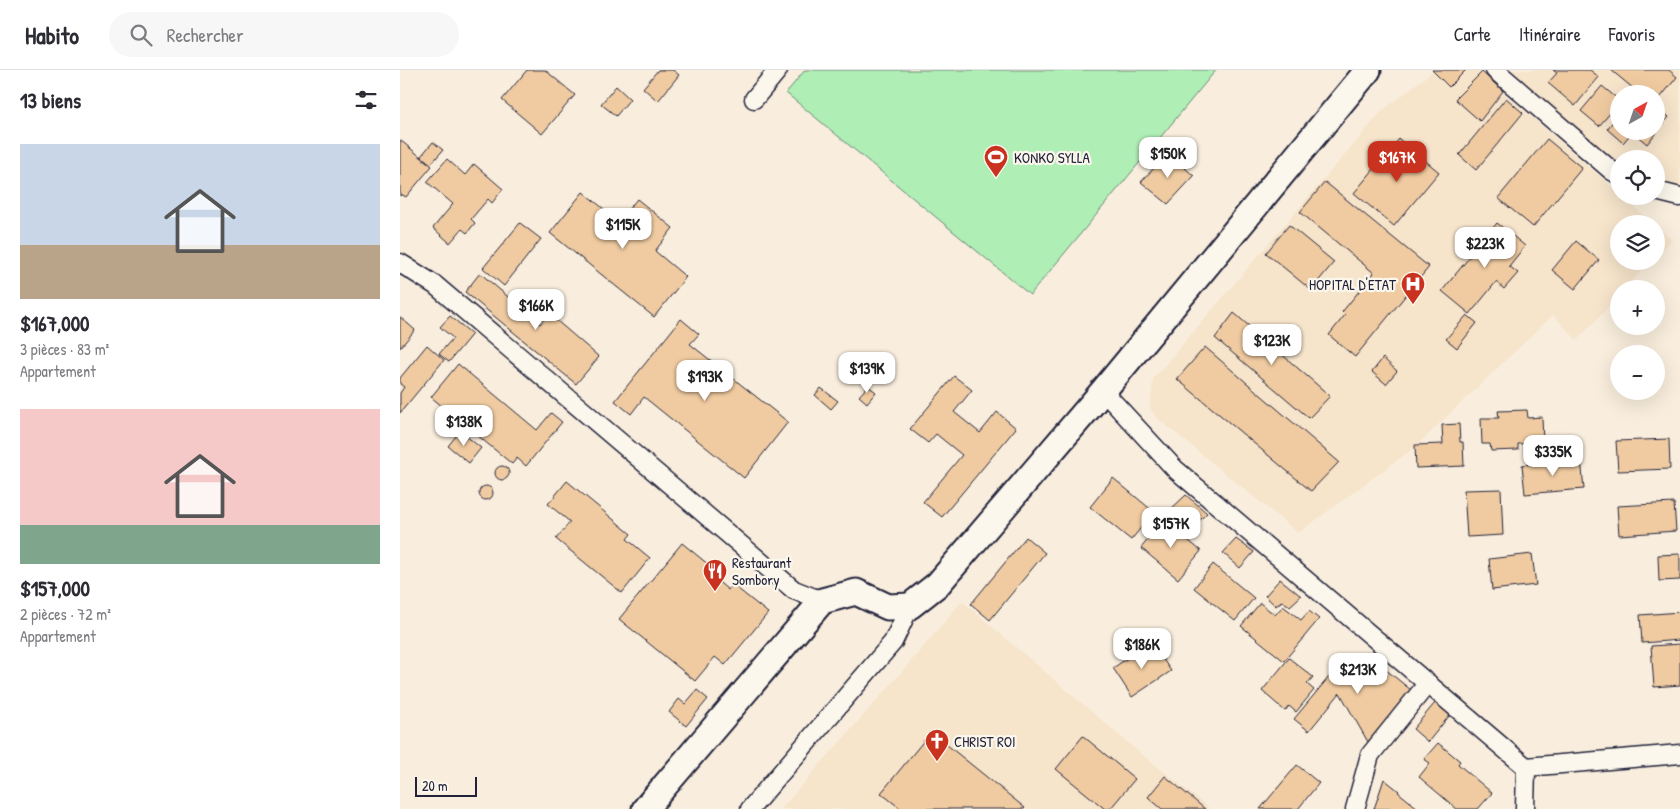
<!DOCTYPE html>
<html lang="fr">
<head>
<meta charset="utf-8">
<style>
	:root { --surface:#fff; --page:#f7f7f7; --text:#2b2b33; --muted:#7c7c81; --line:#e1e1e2; --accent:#c8321e }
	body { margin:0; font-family:"Patrick Hand",sans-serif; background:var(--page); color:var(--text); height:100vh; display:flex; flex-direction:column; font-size:19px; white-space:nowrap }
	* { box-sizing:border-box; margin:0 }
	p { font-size:16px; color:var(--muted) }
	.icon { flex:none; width:28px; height:28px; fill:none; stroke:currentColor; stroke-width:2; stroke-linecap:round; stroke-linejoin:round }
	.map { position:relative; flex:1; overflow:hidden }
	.details { display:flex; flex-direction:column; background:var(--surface); width:400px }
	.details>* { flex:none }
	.needle { width:32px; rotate:40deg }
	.fabs { position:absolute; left:1210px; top:15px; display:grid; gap:10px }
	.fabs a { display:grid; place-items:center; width:55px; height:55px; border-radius:50%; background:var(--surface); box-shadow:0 5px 20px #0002; font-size:25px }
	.scale { position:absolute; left:15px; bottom:12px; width:62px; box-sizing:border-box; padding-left:5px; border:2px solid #22223b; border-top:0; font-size:14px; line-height:18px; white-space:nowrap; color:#22223b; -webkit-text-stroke:4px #fbf7ec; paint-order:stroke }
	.price { position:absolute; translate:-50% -42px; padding:0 11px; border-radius:10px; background:#fff; color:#222; font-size:16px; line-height:32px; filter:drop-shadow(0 1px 2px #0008) }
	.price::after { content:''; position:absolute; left:50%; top:30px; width:15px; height:11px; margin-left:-8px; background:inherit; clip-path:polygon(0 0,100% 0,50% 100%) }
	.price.on { background:var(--accent); color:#fff }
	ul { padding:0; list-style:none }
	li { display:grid; align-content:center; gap:10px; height:265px; padding:0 20px }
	li span { display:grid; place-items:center; height:155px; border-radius:0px; color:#555 }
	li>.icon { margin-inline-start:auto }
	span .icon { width:90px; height:90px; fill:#fffc; stroke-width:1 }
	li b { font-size:21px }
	h2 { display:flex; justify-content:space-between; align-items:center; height:60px; padding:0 20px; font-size:21px }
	header { display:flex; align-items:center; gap:30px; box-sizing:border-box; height:70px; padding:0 25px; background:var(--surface); border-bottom:1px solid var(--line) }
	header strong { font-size:24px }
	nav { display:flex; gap:28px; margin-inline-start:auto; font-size:18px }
	.search { width:350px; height:45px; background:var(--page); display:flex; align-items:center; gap:12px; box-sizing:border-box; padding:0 18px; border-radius:28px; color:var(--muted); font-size:19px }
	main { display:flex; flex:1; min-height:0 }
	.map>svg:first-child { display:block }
</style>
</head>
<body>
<header>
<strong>Habito</strong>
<div class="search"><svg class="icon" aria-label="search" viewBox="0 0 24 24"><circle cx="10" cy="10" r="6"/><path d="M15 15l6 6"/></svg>Rechercher</div>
<nav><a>Carte</a><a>Itinéraire</a><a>Favoris</a></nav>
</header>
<main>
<section class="details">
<h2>13 biens<svg class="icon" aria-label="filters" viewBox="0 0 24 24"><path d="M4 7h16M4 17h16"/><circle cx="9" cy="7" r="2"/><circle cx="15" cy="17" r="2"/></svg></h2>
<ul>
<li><span style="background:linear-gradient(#c9d6e8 65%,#b9a48a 0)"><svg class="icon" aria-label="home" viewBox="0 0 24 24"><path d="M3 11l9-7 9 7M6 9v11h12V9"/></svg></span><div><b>$167,000</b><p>3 pièces · 83 m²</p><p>Appartement</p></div></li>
<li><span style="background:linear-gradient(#f6c9c9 75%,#7fa58c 0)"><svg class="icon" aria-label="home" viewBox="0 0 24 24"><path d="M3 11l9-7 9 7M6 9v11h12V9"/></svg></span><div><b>$157,000</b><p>2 pièces · 72 m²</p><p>Appartement</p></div></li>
</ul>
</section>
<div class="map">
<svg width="1280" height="739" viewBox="0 0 1280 739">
	<rect width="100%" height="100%" fill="#f9eedd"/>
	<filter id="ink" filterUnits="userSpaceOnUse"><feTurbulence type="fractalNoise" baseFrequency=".02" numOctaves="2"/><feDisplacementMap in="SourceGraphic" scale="10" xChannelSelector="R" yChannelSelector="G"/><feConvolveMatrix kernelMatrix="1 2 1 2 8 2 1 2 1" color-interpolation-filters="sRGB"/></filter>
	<g filter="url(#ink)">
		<g fill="#f6e4cb" fill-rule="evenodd">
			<polygon points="1066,0 1077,0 1219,123 1219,126 1222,126 1253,154 1219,154 1219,191 1251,191 1225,219 1219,219 1219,226 1177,270 1153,245 1014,378 898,463 756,347 750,338 753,309 982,41 1033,1 1049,17"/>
			<path d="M 1111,0 L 1280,0 L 1280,117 L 1270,117 L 1256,114 L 1256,89 L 1219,89 L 1219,103 L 1214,102 ZM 1219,24 L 1256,24 L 1256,61 L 1219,61 Z"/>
			<polygon points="1256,156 1272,170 1256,186"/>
			<polygon points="562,531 733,677 810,739 381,739 507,596"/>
		</g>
		<polygon fill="#afeeb5" stroke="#688878" points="405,0 816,0 630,225 386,23"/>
		<g fill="#f0cba1" stroke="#22223b">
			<polygon points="127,0 145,0 175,25 142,64 102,30"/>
			<polygon points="258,0 273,0 279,5 258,31 243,18"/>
			<polygon points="1032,0 1066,0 1049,17"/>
			<polygon points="1153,0 1190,0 1199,7 1175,36 1148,13 1157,3"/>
			<polygon points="1211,0 1269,0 1277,7 1256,33 1256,24 1240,24"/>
			<polygon points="1082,2 1103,21 1080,51 1055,29"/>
			<polygon points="216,16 230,29 216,46 201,34"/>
			<polygon points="1202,16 1219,30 1219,33 1199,56 1181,41"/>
			<polygon points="1106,28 1123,43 1076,100 1059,85"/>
			<polygon points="1258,38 1269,47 1247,74 1235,64 1238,61 1256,61 1256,39"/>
			<polygon points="1219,44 1219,61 1233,61 1223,73 1207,59"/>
			<polygon points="999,69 1039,102 994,156 954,123"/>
			<polygon points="1147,69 1182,98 1133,157 1098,128"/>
			<polygon points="0,70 32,96 6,127 1,124 0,126"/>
			<polygon points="33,72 43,80 31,94 21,86"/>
			<polygon points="768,83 794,106 768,134 741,112"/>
			<polygon points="47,89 65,105 74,94 103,119 92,133 88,129 71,149 75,153 67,163 62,159 50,173 33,158 53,134 27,112"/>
			<polygon points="925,112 1029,197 955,287 929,265 945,245 942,242 974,203 900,142"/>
			<polygon points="183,122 219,151 237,129 273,158 255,181 286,207 254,247 150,163"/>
			<polygon points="120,153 141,169 104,216 83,198"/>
			<polygon points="1097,153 1125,176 1109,196 1118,203 1104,219 1096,212 1070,244 1042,221"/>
			<polygon points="889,155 934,192 911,220 866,183"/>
			<polygon points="1176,171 1199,190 1175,219 1152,200"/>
			<polygon points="80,203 140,254 149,244 199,287 176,314 65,222"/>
			<polygon points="834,243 930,326 909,348 815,268"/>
			<polygon points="1067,245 1077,253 1057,278 1046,269"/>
			<polygon points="50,246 72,264 49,292 39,284 53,268 40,257"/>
			<polygon points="0,247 15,260 0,278"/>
			<polygon points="281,249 299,264 290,274 388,352 344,408 244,327 231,344 215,331"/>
			<polygon points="27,275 44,290 0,343 0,323 4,317 0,314 0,308"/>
			<polygon points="805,277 939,392 911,421 777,309"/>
			<polygon points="983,288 997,301 986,314 972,302"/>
			<polygon points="58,294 137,360 151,343 162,352 126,396 117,388 112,394 31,327"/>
			<polygon points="554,306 572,320 554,342 580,363 597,342 616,358 542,447 523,432 562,385 536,364 528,373 510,359"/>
			<polygon points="468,316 476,322 467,333 459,326"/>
			<polygon points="421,318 438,331 431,339 415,325"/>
			<polygon points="1127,340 1128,348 1142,347 1143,373 1118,374 1118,380 1091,381 1090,374 1082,374 1081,348 1099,348 1098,341"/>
			<polygon points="1059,354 1060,372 1063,372 1064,396 1016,398 1015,375 1043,374 1042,355"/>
			<polygon points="60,361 81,378 69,393 48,376"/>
			<polygon points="1269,369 1270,399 1218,401 1216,371"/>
			<polygon points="1181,389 1184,419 1125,424 1122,395"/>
			<circle cx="102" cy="403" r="7"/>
			<polygon points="713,408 754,442 731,470 690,437"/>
			<polygon points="167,411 231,464 227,469 250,488 222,523 156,469 170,452 148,434"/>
			<circle cx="86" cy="423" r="7"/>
			<polygon points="1101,419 1103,465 1067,467 1064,420"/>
			<polygon points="786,425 807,443 792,458 770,440"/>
			<polygon points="1274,433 1276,461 1219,465 1217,436"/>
			<polygon points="764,450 801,481 778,509 741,478"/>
			<polygon points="626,467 645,483 590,550 571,534"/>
			<polygon points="836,469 854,482 840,498 823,483"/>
			<polygon points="282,473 309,495 305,500 328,520 332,514 368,543 325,595 315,587 295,611 219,549"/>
			<polygon points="1132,484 1136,515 1092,520 1089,489"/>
			<polygon points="1280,484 1280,510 1259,511 1258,485"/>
			<polygon points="813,494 854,528 835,551 794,518"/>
			<polygon points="880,509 901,526 890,536 882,531 876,536 865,526"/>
			<polygon points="860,533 875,545 883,536 901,550 909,541 919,549 884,591 841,556"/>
			<polygon points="1280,542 1280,570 1242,573 1240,545"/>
			<polygon points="751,572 771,601 732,627 713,598"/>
			<polygon points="1280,574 1280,615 1254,617 1251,576"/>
			<polygon points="965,583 1011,620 968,672 940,623 909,661 894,649 943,590 952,598"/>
			<polygon points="889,588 913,607 907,614 914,620 896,642 889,636 885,641 862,621"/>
			<polygon points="297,620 308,629 286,656 269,642 279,629 285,634"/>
			<polygon points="1035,633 1050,645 1028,672 1013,659"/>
			<polygon points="531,662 625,738 624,739 501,739 481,723"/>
			<polygon points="683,666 735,709 710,739 705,739 656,699"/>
			<polygon points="1038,673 1060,691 1058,694 1092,723 1078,739 1057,739 1019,707 1030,693 1024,689"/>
			<polygon points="897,695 919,713 898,739 860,739"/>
			<polygon points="765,706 805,739 762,739 748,727"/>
			<polygon points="984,709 999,721 998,722 1019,739 974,739"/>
		</g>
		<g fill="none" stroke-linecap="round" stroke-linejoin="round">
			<defs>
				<g id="minor">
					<polyline points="1095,0 1212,101 1219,105"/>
					<polyline points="354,29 378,0"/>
					<polyline points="1256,121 1280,127"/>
					<polyline points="0,193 35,215 394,520 422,531"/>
					<polyline points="703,321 775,399 1126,697 1125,739"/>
					<polyline points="1126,697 1280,684"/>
					<polyline points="350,739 493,572 510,536"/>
					<polyline points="955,739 970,685 1028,613"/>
				</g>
				<polyline id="secondary" points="245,739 422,531 456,522 488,537 510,536 538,514 703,321 968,0"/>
			</defs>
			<use href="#minor" stroke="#22223b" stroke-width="21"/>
			<use href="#secondary" stroke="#22223b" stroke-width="29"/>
			<use href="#minor" stroke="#fbf7ec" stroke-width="18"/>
			<use href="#secondary" stroke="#fbf7ec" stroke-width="25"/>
		</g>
	</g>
	<defs>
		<symbol id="stadium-pin" viewBox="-11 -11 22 30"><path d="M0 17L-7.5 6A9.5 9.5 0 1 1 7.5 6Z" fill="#c8321e" stroke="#fbf7ec"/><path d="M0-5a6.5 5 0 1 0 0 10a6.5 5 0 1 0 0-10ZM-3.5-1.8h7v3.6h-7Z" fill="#fff"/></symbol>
		<symbol id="hospital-pin" viewBox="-11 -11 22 30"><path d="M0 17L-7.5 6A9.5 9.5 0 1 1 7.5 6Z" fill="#c8321e" stroke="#fbf7ec"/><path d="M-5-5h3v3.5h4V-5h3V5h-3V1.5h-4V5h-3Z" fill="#fff"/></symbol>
		<symbol id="restaurant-pin" viewBox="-11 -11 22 30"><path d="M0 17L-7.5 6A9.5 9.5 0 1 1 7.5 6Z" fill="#c8321e" stroke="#fbf7ec"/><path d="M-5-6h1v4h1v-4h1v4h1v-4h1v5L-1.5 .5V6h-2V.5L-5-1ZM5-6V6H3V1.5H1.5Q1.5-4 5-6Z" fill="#fff"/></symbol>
		<symbol id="church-pin" viewBox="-11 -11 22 30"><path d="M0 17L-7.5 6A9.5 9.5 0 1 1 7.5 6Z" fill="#c8321e" stroke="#fbf7ec"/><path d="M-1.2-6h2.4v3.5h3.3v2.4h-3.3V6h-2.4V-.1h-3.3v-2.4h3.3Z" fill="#fff"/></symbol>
	</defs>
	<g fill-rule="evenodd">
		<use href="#stadium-pin" x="582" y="73" width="28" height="38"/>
		<use href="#hospital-pin" x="999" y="200" width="28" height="38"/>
		<use href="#restaurant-pin" x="301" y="487" width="28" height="38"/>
		<use href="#church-pin" x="523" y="657" width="28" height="38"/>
	</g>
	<g text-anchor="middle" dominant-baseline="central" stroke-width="4.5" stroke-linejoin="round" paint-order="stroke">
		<g font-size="15" fill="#22223b" stroke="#fbf7ec" text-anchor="start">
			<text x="614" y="87">KONKO SYLLA</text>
			<text x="996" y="214" text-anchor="end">HOPITAL D'ETAT</text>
			<text x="332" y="492">Restaurant<tspan x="332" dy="17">Sombory</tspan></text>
			<text x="554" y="671">CHRIST ROI</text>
		</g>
	</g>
</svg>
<div class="fabs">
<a><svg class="needle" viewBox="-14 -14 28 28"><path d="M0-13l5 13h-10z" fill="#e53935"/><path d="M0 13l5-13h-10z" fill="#7c7c81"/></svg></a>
<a><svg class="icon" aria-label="locate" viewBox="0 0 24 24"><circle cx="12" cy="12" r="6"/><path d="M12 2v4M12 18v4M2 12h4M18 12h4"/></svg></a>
<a><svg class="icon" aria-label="layers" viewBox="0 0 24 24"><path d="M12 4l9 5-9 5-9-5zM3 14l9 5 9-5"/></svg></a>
<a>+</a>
<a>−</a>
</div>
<div class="scale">20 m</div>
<b class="price" style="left:768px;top:109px">$150K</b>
<b class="price on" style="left:997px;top:113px">$167K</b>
<b class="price" style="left:223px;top:180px">$115K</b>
<b class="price" style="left:1085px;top:199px">$223K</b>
<b class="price" style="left:136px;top:261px">$166K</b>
<b class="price" style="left:872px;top:296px">$123K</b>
<b class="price" style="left:467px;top:324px">$139K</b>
<b class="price" style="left:305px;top:332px">$193K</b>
<b class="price" style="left:64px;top:377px">$138K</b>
<b class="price" style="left:1153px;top:407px">$335K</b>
<b class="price" style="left:771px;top:479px">$157K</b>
<b class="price" style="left:742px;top:600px">$186K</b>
<b class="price" style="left:958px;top:625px">$213K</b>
</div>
</main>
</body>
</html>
